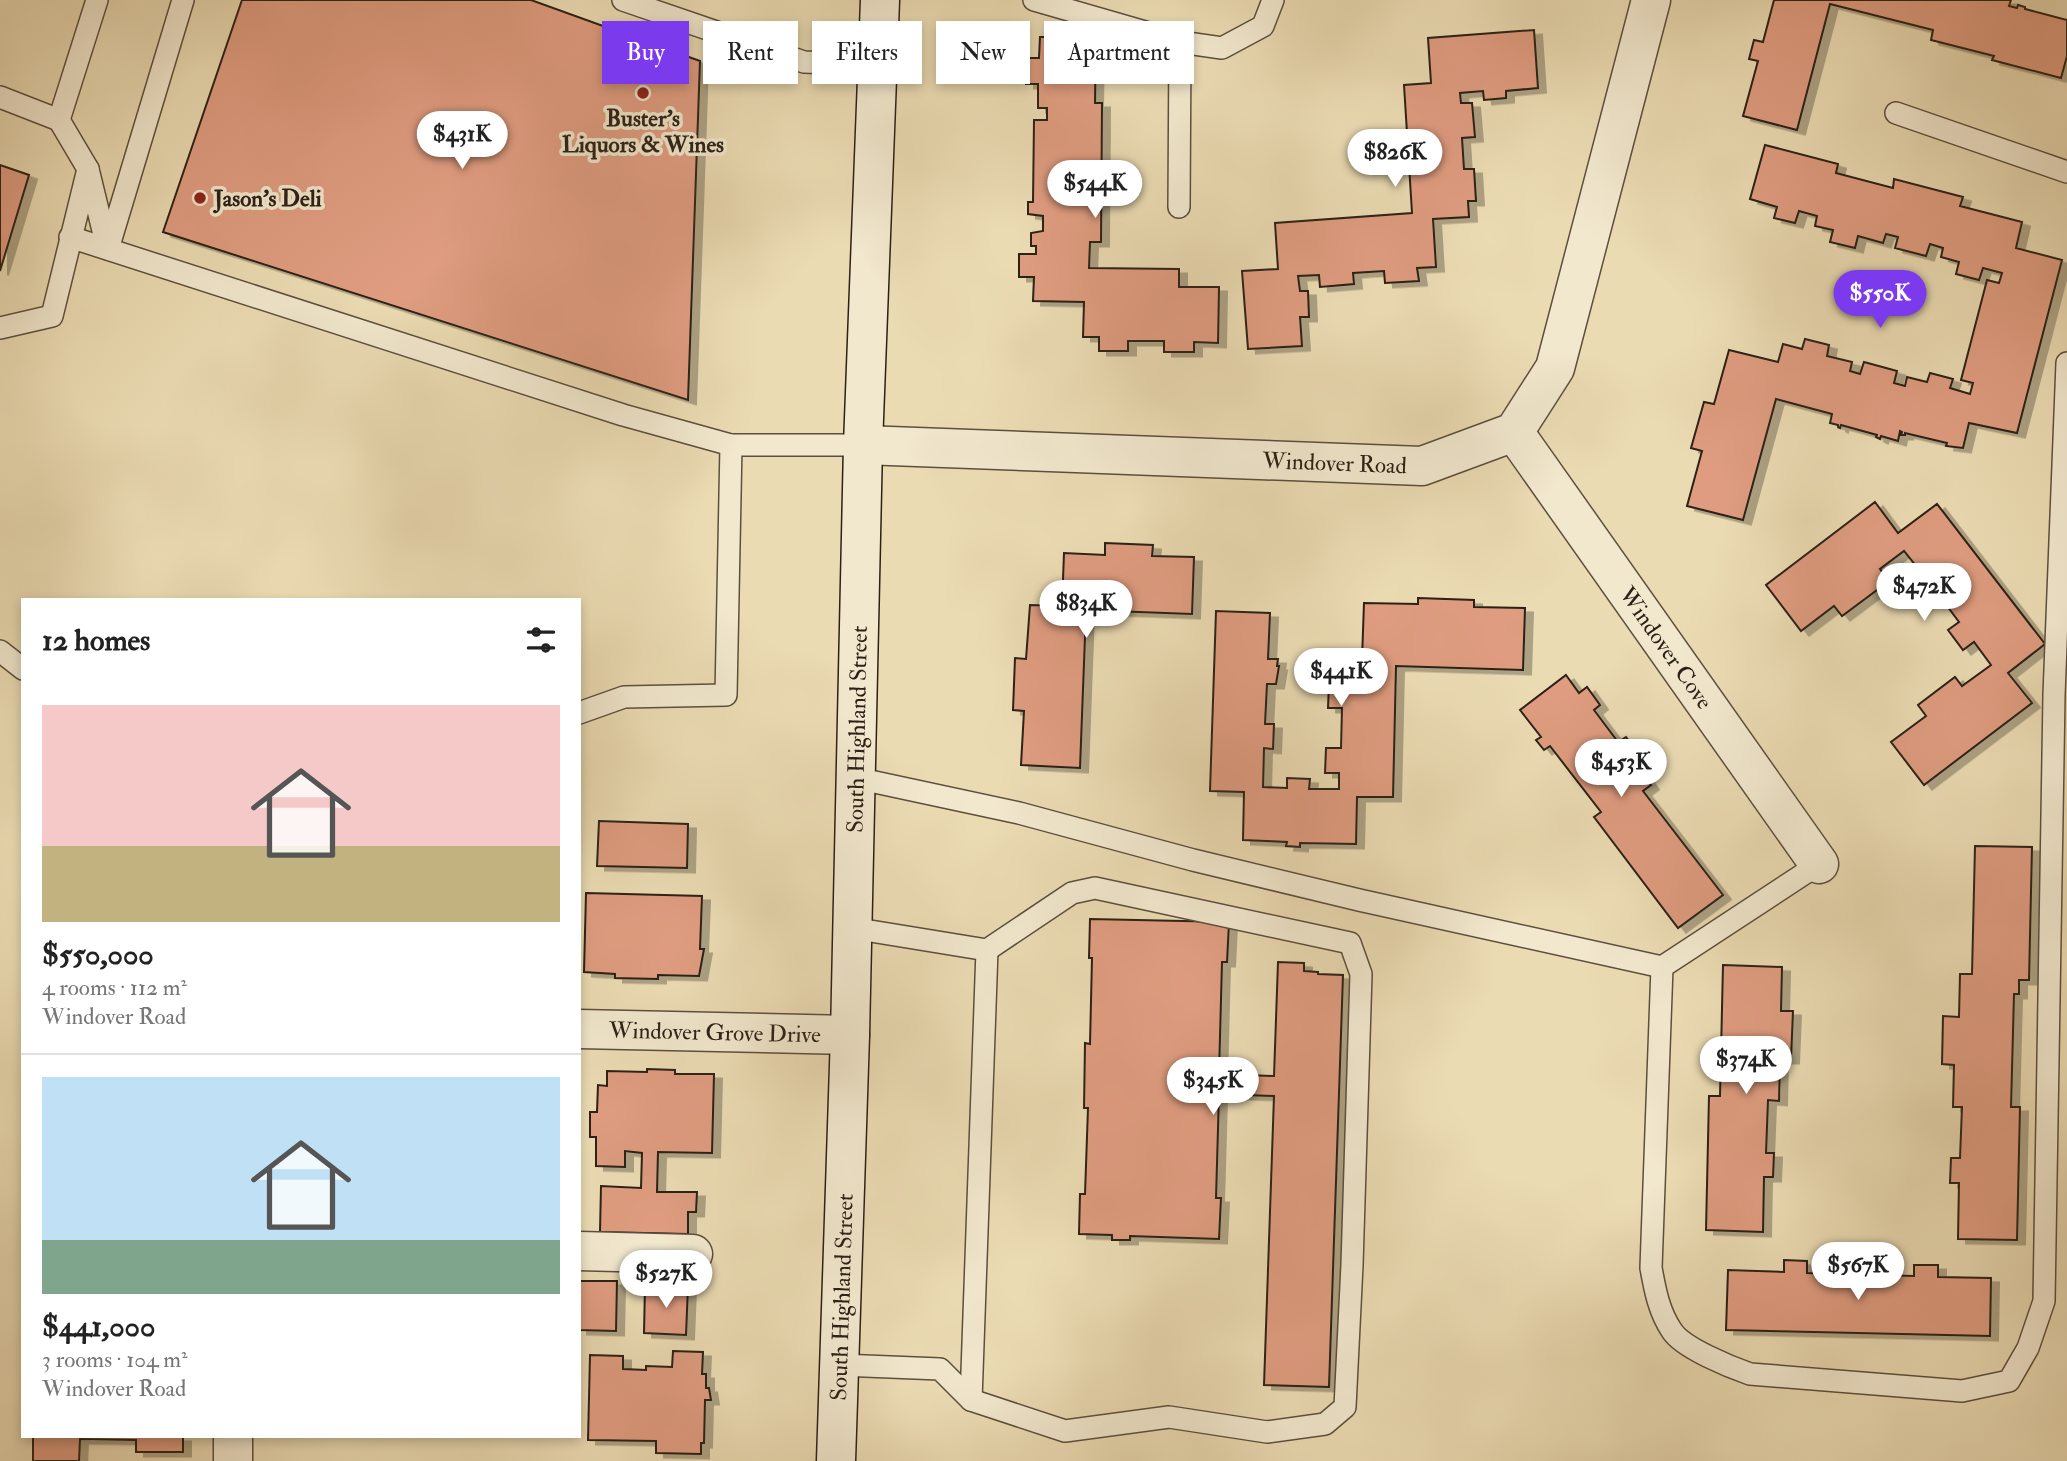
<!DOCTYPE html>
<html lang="en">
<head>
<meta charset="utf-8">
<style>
	:root { --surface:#fff; --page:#f2f2f2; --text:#222; --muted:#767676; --line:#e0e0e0; --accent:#7c3aed }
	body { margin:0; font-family:"IM FELL Double Pica",serif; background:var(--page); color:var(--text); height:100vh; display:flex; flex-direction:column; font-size:26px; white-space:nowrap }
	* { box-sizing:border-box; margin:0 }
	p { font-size:23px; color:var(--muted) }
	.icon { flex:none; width:38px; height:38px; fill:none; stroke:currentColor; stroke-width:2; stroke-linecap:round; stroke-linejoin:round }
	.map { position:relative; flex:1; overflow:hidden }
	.details { position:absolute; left:21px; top:598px; width:560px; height:840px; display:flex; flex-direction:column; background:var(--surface); border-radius:0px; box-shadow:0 4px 10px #0003 }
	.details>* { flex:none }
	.banner { position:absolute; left:602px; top:21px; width:665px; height:63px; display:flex; gap:14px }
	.price { position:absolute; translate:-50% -60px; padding:0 16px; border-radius:24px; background:#fff; color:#222; font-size:23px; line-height:46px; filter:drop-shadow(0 2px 4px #0008) }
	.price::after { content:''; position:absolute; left:50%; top:42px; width:21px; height:16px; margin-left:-10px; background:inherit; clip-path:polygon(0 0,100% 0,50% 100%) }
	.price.active { background:var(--accent); color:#fff }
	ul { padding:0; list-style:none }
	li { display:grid; align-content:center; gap:14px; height:371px; padding:0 21px }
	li+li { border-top:2px solid var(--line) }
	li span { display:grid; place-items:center; height:217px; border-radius:0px; color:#555 }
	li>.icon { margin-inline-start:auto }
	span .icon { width:126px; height:126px; fill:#fffc; stroke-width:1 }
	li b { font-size:30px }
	h2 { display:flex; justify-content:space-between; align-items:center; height:84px; padding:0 21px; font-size:30px }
	.chip { padding:0 24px; border-radius:0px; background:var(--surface); box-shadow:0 4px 10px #0003; font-size:24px; line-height:63px }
	.chip.active { background:var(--accent); color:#fff }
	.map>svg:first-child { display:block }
</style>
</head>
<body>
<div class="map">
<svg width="2067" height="1461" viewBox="0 0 2067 1461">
	<defs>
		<filter id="shadow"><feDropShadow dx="8" dy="4.5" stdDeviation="0" flood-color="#0004"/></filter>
	</defs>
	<rect width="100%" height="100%" fill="#ebdbb3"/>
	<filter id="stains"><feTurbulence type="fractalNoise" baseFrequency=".00286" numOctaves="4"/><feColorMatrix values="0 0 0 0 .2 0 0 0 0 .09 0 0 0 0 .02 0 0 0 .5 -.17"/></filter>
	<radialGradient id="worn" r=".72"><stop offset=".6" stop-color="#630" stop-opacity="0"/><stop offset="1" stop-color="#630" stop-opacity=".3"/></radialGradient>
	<g fill="#df9c80" stroke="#2c2017" stroke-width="2" filter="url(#shadow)">
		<polygon points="242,0 531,0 700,61 688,400 163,232"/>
		<polygon points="1774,0 2011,0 2009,6 2017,8 2018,5 2025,7 2025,9 2067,20 2067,56 2061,78 1992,60 1994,56 1931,40 1933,30 1830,4 1797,130 1743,116 1758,61 1749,59 1754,40 1763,42"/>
		<polygon points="1534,30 1538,88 1506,91 1506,98 1484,100 1483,91 1460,93 1461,103 1472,103 1475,137 1462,138 1464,169 1474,169 1476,201 1468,201 1469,217 1433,219 1436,267 1417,268 1419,281 1385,283 1384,271 1353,273 1354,284 1320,287 1319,275 1298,276 1300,291 1308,291 1309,317 1300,317 1302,346 1248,349 1242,271 1278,269 1275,223 1412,213 1404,85 1431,83 1428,38"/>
		<polygon points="1040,37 1096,37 1095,103 1102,103 1101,242 1090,242 1089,268 1179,269 1179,287 1219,287 1218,343 1194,342 1194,352 1164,352 1164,341 1128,341 1128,351 1099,351 1099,337 1083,337 1084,302 1033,301 1034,277 1019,277 1019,254 1036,254 1036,246 1031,246 1031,233 1043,231 1043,216 1028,214 1028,202 1033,202 1034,120 1047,120 1047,108 1038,108 1038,84 1026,84 1027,58 1039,58"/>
		<polygon points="1765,145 1838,164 1836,173 1893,188 1894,179 1963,197 1960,206 2022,222 2016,248 2062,260 2017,433 1969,423 1963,448 1946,446 1947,443 1905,433 1905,435 1901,435 1902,432 1900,431 1898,441 1881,436 1880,439 1876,437 1877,435 1841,425 1840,428 1838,427 1838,425 1830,423 1832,414 1776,399 1743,520 1687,506 1702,451 1691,448 1704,402 1714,404 1729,350 1778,362 1783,344 1802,349 1805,339 1829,345 1827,356 1852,362 1850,371 1860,374 1864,362 1897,371 1894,383 1905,386 1907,377 1927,382 1930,373 1953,379 1950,388 1970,394 1973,383 1961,380 1987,280 1999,283 2002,273 1983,268 1979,280 1956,274 1959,262 1941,257 1943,248 1930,244 1926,256 1895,248 1898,237 1886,234 1883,243 1858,236 1855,248 1830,242 1833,230 1815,226 1817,216 1799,211 1795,223 1774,218 1777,207 1750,199"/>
		<polygon points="0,165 29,175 0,271"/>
		<polygon points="1875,502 1898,533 1937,504 2045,644 2008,673 2032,703 1924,785 1891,742 1926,716 1918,705 1955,677 1962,686 1991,665 1974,642 1963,650 1948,630 1959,622 1935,590 1924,600 1909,580 1920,571 1904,551 1880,569 1889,581 1842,616 1834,606 1801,631 1766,585"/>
		<polygon points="1105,543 1153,545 1152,556 1194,557 1192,614 1086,610 1080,768 1021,765 1024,711 1013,710 1015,658 1026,659 1030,605 1062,606 1064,553 1105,555"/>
		<polygon points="1418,598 1474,600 1474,607 1525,608 1523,670 1396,666 1393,797 1357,797 1356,844 1300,843 1300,847 1286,846 1287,842 1243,840 1244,792 1210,791 1216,611 1270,613 1268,659 1278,659 1277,666 1279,666 1276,684 1267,684 1265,724 1274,724 1273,749 1264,748 1263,787 1287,788 1287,778 1310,779 1309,789 1339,789 1339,773 1325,773 1326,748 1341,748 1342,708 1328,708 1329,683 1343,683 1344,658 1362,659 1364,603 1418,604"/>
		<polygon points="1566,675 1579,693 1587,687 1600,705 1594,710 1618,742 1626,737 1641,757 1634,762 1651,785 1643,791 1723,895 1678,928 1594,817 1601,812 1550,746 1544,750 1536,740 1541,737 1520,710"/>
		<polygon points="599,821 688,824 687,868 597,866"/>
		<polygon points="1975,846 2032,847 2029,980 2019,980 2019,994 2014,994 2011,1107 2020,1107 2017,1240 1958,1239 1959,1183 1950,1183 1951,1158 1960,1158 1962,1107 1953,1107 1954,1065 1942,1064 1943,1016 1959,1017 1960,974 1972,974"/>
		<polygon points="586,893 702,896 700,949 704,949 699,976 658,975 658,979 615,978 615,974 584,972"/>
		<polygon points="1090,919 1229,922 1227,962 1222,962 1219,1074 1274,1076 1278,962 1304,963 1304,971 1318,972 1318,974 1343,975 1329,1387 1264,1385 1274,1096 1219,1094 1216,1198 1221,1198 1219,1239 1130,1236 1130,1240 1112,1240 1112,1235 1079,1234 1080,1194 1085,1194 1088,1108 1084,1108 1085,1043 1090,1044 1092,958 1089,958"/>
		<polygon points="1723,965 1782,967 1781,1011 1793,1011 1791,1059 1780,1059 1779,1101 1768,1100 1766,1153 1774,1153 1773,1177 1764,1177 1763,1232 1706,1230 1709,1096 1720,1096"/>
		<polygon points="647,1069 675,1070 675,1074 714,1074 712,1153 658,1152 657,1192 697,1192 696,1212 688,1212 688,1234 600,1232 601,1186 641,1188 642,1153 625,1151 625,1167 596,1166 596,1137 590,1137 590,1112 597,1112 598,1085 607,1086 607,1071 647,1072"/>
		<polygon points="1784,1260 1807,1261 1807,1273 1914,1276 1914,1265 1938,1265 1938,1277 1991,1278 1990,1336 1726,1330 1728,1270 1784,1272"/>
		<polygon points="579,1281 617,1281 616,1331 579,1330"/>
		<polygon points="645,1285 688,1286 686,1335 644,1333"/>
		<polygon points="673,1351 703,1352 702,1374 706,1374 706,1388 709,1388 711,1400 705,1400 704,1443 701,1443 701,1454 656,1453 656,1441 588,1440 590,1355 623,1356 623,1369 646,1370 646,1366 672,1367"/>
		<polygon points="33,1437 183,1437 183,1452 136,1452 136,1440 80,1439 79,1461 33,1461"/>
	</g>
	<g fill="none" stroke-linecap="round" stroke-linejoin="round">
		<defs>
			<g id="service">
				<polyline points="623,0 804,62 878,65"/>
				<polyline points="1034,0 1180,42 1179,207"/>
				<polyline points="1180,42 1222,48 1263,26 1273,0"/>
				<polyline points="0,97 59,120 97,0"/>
				<polyline points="1896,113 2067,172"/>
				<polyline points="59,120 88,169 107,247"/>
				<polyline points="70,237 623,415 731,445 863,445"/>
				<polyline points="108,249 183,0"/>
				<polyline points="0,328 52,316 88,169"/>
				<polyline points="0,651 23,669"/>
				<polyline points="579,713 624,697 726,695 731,445"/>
				<polyline points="856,778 1019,813 1193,860 1359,900 1662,967"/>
				<path d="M 1819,864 L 1662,967 L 1651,1268 C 1655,1290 1659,1312 1672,1331 C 1683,1348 1730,1367 1750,1374 L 1962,1391 L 2009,1381 L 2028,1348 L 2044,1301 L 2054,695 L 2067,363"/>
				<polyline points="840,1365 940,1369 971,1400 1065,1431 1169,1417 1267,1432 1325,1424 1345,1407 1352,1265 1361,974 1350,943 1095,888 1072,893 987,950 852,928"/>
				<polyline points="971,1400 987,950"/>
			</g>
			<g id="minor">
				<path id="s1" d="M 1514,432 L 1819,864"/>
				<path id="s2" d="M 863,445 L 1422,466 L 1514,432 L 1555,368 L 1651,0"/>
				<path id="s3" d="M 579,1029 L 850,1035"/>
				<polyline points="579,1251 693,1254"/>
				<polyline points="233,1461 233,1437"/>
			</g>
			<g id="secondary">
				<path id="s4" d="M 836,1461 L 850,1035 L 863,445 L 880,0"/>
			</g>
		</defs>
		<use href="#service" stroke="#5c4f3e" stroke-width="24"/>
		<use href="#minor" stroke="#5c4f3e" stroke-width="41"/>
		<use href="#secondary" stroke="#2c2017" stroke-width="41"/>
		<use href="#service" stroke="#f2e8ce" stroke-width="21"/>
		<use href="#minor" stroke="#f2e8ce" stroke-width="38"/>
		<use href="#secondary" stroke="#f2e8ce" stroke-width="38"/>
	</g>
	<g fill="#8f2418" stroke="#f2e8ce" stroke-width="2.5">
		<circle cx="643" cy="93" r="7"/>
		<circle cx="200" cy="198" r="7"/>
	</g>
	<g text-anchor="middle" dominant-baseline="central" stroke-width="7" stroke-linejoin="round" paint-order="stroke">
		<g font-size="23" font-weight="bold" fill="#2c2017" stroke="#f2e8ce">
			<text x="643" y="118">Buster's<tspan x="643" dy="26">Liquors &amp; Wines</tspan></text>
			<text x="214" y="198" text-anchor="start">Jason's Deli</text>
		</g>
		<g font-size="23" fill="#2c2017" stroke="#f2e8ce">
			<text stroke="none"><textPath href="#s2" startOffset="472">Windover Road</textPath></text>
			<text stroke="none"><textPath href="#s1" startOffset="264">Windover Cove</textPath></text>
			<text stroke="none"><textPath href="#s4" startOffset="732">South Highland Street</textPath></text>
			<text stroke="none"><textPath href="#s3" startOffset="136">Windover Grove Drive</textPath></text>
			<text stroke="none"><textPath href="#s4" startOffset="164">South Highland Street</textPath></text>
		</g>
	</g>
	<rect width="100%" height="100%" filter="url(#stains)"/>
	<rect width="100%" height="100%" fill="url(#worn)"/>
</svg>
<b class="price" style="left:462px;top:171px">$431K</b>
<b class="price" style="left:1395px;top:189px">$826K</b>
<b class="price" style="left:1095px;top:220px">$544K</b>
<b class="price active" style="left:1880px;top:330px">$550K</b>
<b class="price" style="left:1924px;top:623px">$472K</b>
<b class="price" style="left:1086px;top:640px">$834K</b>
<b class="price" style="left:1341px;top:708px">$441K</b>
<b class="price" style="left:1621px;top:799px">$453K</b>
<b class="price" style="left:1746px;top:1096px">$374K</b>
<b class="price" style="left:1213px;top:1117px">$345K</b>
<b class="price" style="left:1858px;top:1302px">$567K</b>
<b class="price" style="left:666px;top:1310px">$527K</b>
<div class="banner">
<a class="chip active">Buy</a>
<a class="chip">Rent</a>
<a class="chip">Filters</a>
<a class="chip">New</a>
<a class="chip">Apartment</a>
</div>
<section class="details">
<h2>12 homes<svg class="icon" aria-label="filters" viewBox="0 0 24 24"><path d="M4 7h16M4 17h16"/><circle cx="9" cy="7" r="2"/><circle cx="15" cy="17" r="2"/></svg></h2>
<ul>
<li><span style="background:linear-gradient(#f6c9c9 65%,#c2b280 0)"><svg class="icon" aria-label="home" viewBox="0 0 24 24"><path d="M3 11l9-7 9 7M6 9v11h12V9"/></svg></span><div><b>$550,000</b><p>4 rooms · 112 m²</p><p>Windover Road</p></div></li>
<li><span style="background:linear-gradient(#bfe0f5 75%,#7fa58c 0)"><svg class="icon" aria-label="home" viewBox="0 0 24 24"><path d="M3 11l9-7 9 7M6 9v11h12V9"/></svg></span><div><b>$441,000</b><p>3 rooms · 104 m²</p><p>Windover Road</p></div></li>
</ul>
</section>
</div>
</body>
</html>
